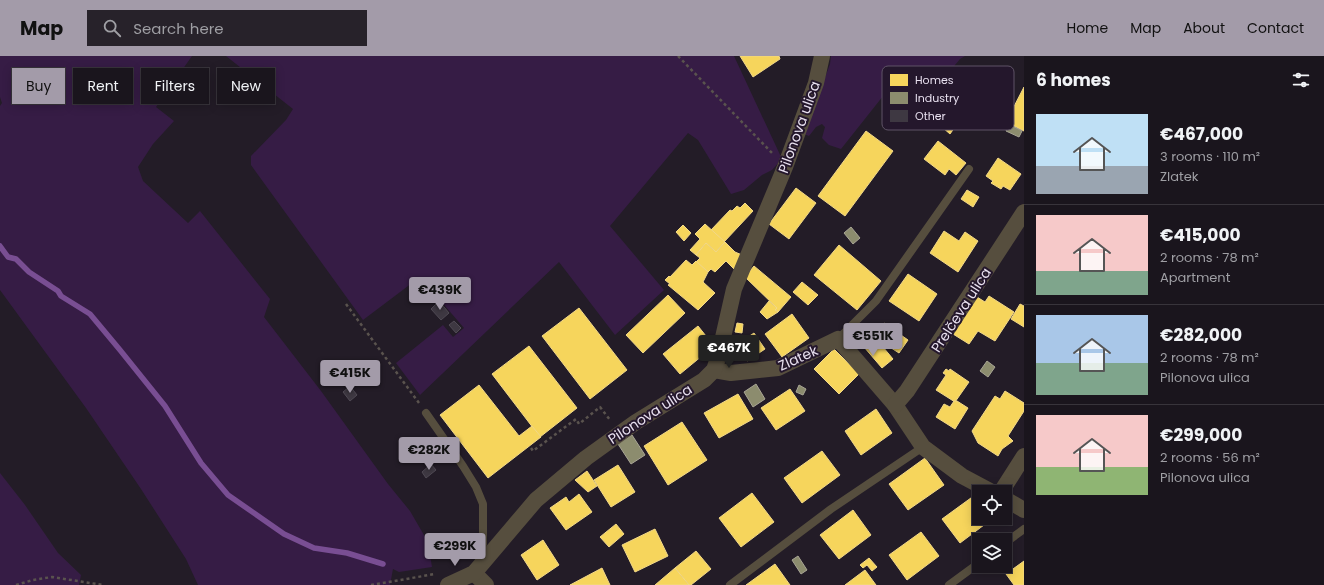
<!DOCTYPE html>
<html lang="en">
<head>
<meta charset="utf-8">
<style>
	:root { --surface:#1a151d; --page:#27222a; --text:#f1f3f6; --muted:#9f9fa4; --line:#38343b; --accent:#a39ba9 }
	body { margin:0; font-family:Poppins,sans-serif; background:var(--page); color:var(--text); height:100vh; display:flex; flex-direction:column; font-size:15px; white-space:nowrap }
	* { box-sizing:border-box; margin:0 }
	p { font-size:13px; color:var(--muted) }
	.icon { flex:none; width:22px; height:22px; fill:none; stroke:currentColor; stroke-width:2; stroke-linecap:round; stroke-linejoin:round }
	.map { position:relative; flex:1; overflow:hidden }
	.side { display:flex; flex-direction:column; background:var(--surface); width:300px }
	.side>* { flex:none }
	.banner { position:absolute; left:12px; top:12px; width:380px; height:36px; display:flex; gap:8px }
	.tools { position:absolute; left:972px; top:429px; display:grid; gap:8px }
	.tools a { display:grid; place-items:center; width:40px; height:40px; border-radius:0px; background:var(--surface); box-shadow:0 2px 10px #0003,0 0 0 1px var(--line); font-size:20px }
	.price { position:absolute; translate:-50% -34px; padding:0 9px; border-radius:4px; background:var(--accent); color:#111; font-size:13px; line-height:26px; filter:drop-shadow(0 1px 2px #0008) }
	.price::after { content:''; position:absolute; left:50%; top:24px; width:12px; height:9px; margin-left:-6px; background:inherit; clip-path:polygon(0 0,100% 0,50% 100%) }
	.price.active { background:#222; color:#fff }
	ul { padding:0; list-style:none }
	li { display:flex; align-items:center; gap:12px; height:100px; padding:0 12px }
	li+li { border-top:1px solid var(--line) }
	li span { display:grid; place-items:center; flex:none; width:112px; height:80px; border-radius:0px; color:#555 }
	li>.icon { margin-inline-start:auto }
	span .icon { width:48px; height:48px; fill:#fffc; stroke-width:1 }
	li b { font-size:17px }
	h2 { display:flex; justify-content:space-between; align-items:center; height:48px; padding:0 12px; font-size:17px }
	.chip { padding:0 14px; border-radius:0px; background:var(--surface); box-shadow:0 2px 10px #0003,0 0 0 1px var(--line); font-size:14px; line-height:36px }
	.chip.active { background:var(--accent); color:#111 }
	header { display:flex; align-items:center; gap:24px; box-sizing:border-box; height:56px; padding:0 20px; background:var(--accent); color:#111 }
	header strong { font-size:19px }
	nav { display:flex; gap:22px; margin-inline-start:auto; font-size:14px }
	.search { width:280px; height:36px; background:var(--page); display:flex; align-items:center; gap:10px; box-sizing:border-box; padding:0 14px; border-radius:0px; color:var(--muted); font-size:15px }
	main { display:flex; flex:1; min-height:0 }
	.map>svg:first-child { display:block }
</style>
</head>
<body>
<header>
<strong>Map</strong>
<div class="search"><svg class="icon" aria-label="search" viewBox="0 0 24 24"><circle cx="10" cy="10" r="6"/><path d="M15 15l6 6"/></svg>Search here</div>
<nav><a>Home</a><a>Map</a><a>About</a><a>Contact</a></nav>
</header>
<main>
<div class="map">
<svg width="1024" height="529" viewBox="0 0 1024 529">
	<rect width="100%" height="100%" fill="#231c27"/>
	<g fill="#361c45">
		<polygon points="0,0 192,0 156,51 174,65 153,88 138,111 143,125 188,167 200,155 270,243 264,261 321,335 388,428 410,455 428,486 432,511 399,516 393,513 390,529 198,529 186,503 141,433 86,352 0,234 0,50 2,47 0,41"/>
		<polygon points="226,0 734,0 782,103 772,114 762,119 744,134 731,138 698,84 688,77 610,170 664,234 615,279 559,206 420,339 396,307 443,269 453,281 464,272 420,221 363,264 251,109 251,100 286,64 293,53"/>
		<polygon points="831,0 965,0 960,3 920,51 891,30 841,93 829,89 822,82 825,71 822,68 816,71 809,80 804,78 830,8"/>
		<polygon points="0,417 25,449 58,497 81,519 79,529 0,529"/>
	</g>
	<g fill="#f6d55c" stroke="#f2d888">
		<polygon points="740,0 779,0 780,3 753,21"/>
		<polygon points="1024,31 1024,75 1006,66"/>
		<polygon points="950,62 957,68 950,78 942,71"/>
		<polygon points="866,75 893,95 845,160 818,140"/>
		<polygon points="938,85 966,107 956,119 949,113 945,119 924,103"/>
		<polygon points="998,102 1021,118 1010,134 1003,130 1001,133 991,127 993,125 986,120"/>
		<polygon points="796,132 816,147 789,183 769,168"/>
		<polygon points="967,134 979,141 973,151 961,143"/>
		<polygon points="745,147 753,155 724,186 711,174 730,154 732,155 737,150 740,152"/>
		<polygon points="705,168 725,186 716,196 706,187 696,199 690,194 700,183 695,178"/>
		<polygon points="683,169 691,177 684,185 676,176"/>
		<polygon points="944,175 959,185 965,176 978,185 958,216 930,197"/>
		<polygon points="725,186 735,196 742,199 734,213 726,205 715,216 711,213 708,216 696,206 700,202 696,199 706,187 716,196"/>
		<polygon points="839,189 881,225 857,254 814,219"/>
		<polygon points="686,204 692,209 696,205 708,216 703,226 715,237 698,254 668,229 670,228 665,224 669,220 670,221"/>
		<polygon points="754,210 791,241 778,256 775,254 777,252 745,221"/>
		<polygon points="908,218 937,238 919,265 889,245"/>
		<polygon points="802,226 818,239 808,249 793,236"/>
		<polygon points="668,239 685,257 643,297 626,279"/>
		<polygon points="989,240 1014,256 995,285 978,275 969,288 953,278 977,241 985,246"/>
		<polygon points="769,245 777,252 775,254 778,256 767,263 760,256"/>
		<polygon points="1020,248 1024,250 1024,271 1011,263"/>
		<polygon points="579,252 627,314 590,343 542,280"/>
		<polygon points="792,258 809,282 782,301 765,278"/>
		<polygon points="737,267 743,268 742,277 735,276"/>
		<polygon points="884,267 908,284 899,297 885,288 883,291 893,303 882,312 864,291 876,283 874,280"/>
		<polygon points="698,270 714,290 680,318 663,298"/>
		<polygon points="754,277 765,293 747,305 736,289"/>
		<polygon points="529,290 577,352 540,381 492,318"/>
		<polygon points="834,293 859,318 839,338 814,313"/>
		<polygon points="946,313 949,315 950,313 969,326 955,346 936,334 946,319 943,317"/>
		<polygon points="479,329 519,380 532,370 541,381 488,422 440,359"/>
		<polygon points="790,333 805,355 776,374 761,352"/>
		<polygon points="1005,335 1024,347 1024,355 1008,380 1013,385 1002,393 998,400 978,387 972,375 995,340 1000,343"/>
		<polygon points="738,338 753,363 719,382 704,357"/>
		<polygon points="954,345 957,345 968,352 955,373 936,361 944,348 950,351"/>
		<polygon points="876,353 892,377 861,399 845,375"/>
		<polygon points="682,366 707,404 668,429 644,390"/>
		<polygon points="822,395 840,419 802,447 784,422"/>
		<polygon points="925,402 944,429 908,454 889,428"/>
		<polygon points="618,409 635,436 611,451 594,424"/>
		<polygon points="587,415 597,430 588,436 575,424"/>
		<polygon points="752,437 774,466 741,491 719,462"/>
		<polygon points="579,438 592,456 566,474 550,452 566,441 569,446"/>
		<polygon points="975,439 979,444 979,462 992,463 960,487 942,463"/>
		<polygon points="853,454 871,479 839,503 820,479"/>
		<polygon points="616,468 624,478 609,491 600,481"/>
		<polygon points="655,473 668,500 635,516 622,489"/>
		<polygon points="921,476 939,500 907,524 889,499"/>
		<polygon points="543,484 559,509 537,524 521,499"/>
		<polygon points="696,495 711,513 691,529 689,529 675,512"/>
		<polygon points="869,502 877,511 872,515 867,509 863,512 860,509"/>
		<polygon points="1024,505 1024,529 1014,529 1006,518"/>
		<polygon points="775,508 790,529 746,529"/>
		<polygon points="602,512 610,529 570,529"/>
		<polygon points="675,512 689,529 655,529"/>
		<polygon points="865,514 876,529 845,529"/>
	</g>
	<g fill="#8c8c6e" stroke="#a8a595">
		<polygon points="1009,68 1022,75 1019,81 1006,75"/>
		<polygon points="851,171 860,182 853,188 844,177"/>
		<polygon points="987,305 995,311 988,321 980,315"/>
		<polygon points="756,328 765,343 753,351 744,336"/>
		<polygon points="799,329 806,333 803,339 796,336"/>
		<polygon points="632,379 645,399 631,408 618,388"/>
		<polygon points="798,500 807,514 801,518 792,504"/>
	</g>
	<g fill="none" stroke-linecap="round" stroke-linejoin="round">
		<polyline stroke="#794e93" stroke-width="5.5" points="0,190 8,201 16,203 29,216 58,235 61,240 90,258 120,294 165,350 201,407 228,439 284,478 314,492 347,497 383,508"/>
	</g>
	<g fill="#3e3842" stroke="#504a54">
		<polygon points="439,245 449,257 441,264 431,253"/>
		<polygon points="454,265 461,272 456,277 449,269"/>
		<polygon points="350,330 357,339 350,345 343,336"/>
		<polygon points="431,408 436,414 426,422 422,416"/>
	</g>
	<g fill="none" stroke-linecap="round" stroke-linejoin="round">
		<g stroke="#5a534e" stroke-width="2.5" stroke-dasharray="3 3" stroke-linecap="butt">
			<polyline points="678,0 772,97"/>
			<polyline points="346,248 419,347"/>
			<polyline points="531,392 533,395 576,363 579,368 600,351 610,364"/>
			<polyline points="16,529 33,524 52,521 103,529"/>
			<polyline points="371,529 435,518"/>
		</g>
		<g stroke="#564e3e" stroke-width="8">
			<polyline points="838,283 876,245 969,113"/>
			<polyline points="426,357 463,410 476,431 483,448 483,488 479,505"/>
			<polyline points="1005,487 1024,473"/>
			<polyline points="730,529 831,453 923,391"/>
			<polyline points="949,529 979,507"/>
		</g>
		<g stroke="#564e3e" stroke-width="16">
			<polyline points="714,314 731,317 778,312 838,283 895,349 923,391 962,420 992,436"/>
			<polyline points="895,349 907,335 1024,156"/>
			<polyline points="1001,436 1024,400"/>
			<polyline points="1005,443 1024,454"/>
			<polyline points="474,517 486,529"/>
			<polyline points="448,529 474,517 536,444 586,402 636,366 704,324 714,314 719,299 734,233 785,111 816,27 822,0"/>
		</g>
	</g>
	<g text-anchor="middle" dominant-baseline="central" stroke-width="4" stroke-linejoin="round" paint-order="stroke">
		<g font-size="14" fill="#e8e0ef" stroke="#24172c">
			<text transform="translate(799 71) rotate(-70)">Pilonova ulica</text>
			<text transform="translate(961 254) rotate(-57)">Prelčeva ulica</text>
			<text transform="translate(798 302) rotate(-24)">Zlatek</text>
			<text transform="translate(650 358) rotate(-33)">Pilonova ulica</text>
		</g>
	</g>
	<rect x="882" y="10" width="132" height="64" rx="6" fill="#24172c" stroke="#5f5366" stroke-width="1"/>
	<rect x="890" y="18" width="18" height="12" fill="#f6d55c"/>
	<rect x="890" y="36" width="18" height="12" fill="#8c8c6e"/>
	<rect x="890" y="54" width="18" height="12" fill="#3e3842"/>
	<g font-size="11" fill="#e8e0ef">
		<text x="915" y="28">Homes</text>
		<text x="915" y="46">Industry</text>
		<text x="915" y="64">Other</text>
	</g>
</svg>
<div class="tools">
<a><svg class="icon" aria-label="locate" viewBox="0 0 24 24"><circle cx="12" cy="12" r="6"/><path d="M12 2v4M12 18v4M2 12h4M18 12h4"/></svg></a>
<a><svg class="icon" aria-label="layers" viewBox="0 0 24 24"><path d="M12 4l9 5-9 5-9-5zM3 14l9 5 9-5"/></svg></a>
</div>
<b class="price" style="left:440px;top:255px">€439K</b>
<b class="price" style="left:873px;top:301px">€551K</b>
<b class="price active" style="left:729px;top:313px">€467K</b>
<b class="price" style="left:350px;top:338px">€415K</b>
<b class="price" style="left:429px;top:415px">€282K</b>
<b class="price" style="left:455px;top:511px">€299K</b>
<div class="banner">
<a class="chip active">Buy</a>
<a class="chip">Rent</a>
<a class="chip">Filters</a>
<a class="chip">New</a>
</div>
</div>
<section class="side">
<h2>6 homes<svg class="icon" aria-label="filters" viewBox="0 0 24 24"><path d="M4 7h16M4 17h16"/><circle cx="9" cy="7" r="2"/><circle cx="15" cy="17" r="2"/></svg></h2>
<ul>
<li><span style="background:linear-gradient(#bfe0f5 65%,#9aa5b1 0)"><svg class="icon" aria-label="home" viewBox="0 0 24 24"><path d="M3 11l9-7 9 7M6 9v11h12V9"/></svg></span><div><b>€467,000</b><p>3 rooms · 110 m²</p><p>Zlatek</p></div></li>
<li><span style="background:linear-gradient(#f6c9c9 70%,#7fa58c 0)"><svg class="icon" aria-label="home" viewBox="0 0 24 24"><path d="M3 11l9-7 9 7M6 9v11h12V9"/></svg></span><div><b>€415,000</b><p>2 rooms · 78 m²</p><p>Apartment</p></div></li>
<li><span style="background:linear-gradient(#a9c7e8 60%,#7fa58c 0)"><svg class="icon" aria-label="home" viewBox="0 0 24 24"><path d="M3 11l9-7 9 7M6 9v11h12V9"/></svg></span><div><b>€282,000</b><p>2 rooms · 78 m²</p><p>Pilonova ulica</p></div></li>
<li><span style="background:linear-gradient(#f6c9c9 65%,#8fb573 0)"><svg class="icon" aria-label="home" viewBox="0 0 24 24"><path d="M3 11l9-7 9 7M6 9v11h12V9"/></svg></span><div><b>€299,000</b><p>2 rooms · 56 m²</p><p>Pilonova ulica</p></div></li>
</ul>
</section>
</main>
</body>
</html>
